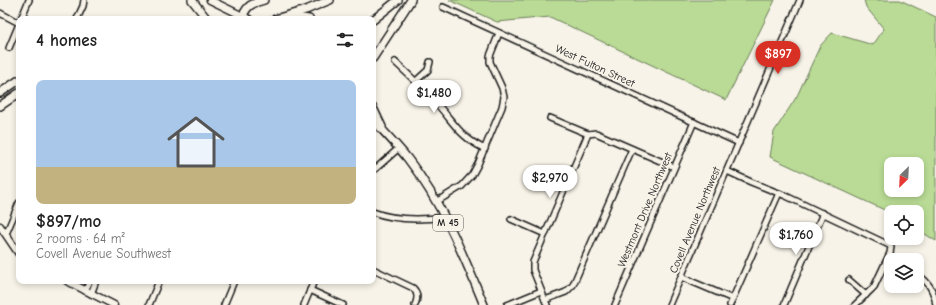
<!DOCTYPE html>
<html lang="en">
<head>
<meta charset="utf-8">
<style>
	:root { --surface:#fff; --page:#f2f2f2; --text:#222; --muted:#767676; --accent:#d93025 }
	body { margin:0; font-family:"Comic Neue",sans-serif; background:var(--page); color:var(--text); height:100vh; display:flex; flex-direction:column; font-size:15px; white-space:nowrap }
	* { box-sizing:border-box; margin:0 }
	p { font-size:13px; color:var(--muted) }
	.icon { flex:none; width:22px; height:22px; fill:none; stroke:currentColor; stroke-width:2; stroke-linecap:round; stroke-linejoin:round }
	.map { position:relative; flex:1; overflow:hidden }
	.panel { position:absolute; left:16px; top:16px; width:360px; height:268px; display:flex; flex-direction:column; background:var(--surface); border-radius:8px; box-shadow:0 2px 6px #0003 }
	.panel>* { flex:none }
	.needle { width:26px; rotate:204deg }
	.tools { position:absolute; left:884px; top:157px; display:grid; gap:8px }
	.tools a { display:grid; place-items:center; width:40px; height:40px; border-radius:8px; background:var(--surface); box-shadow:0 2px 6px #0003; font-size:20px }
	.price { position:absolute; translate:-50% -34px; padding:0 9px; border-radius:14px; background:#fff; color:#222; font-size:13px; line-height:26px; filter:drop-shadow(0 1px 2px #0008) }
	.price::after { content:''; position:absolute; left:50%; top:24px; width:12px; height:9px; margin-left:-6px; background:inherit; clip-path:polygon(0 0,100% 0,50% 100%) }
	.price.selected { background:var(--accent); color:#fff }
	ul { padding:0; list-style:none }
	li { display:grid; align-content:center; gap:8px; height:212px; padding:0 20px }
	li span { display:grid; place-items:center; height:124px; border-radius:8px; color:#555 }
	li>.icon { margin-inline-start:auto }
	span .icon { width:72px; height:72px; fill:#fffc; stroke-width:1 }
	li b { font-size:17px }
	h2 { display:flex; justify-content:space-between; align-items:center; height:48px; padding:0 20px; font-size:17px }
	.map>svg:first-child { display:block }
</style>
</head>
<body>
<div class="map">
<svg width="936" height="305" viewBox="0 0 936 305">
	<rect width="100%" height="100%" fill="#f7f3e8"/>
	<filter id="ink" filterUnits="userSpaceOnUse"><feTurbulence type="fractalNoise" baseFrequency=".025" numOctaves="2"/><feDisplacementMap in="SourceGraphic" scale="8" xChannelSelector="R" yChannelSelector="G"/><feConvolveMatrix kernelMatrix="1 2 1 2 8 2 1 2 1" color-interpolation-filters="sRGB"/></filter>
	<g filter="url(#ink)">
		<g fill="#b9db95" stroke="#6a7c58" fill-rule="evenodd">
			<polygon points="449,0 775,0 726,100 550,17 497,22"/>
			<path d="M 864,0 L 900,0 L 936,17 L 936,241 L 917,229 L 917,212 L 891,212 L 891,213 L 770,157 L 774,132 L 797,96 L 820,46 L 832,33 L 873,45 L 884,29 L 866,7 ZM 891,164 L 917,164 L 917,190 L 891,190 Z"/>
		</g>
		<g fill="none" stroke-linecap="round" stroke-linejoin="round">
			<defs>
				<g id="minor">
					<polyline points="443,7 739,143"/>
					<polyline points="0,13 19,23"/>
					<polyline points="21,19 29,0"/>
					<polyline points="77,19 83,6 84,0"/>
					<polyline points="9,48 19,24"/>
					<path d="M 395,62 C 410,76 424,89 437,104 C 455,124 460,137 485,149"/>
					<polyline points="416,81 428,70 430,62"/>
					<polyline points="550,118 588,134 596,133 674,167"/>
					<polyline points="373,171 399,148"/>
					<polyline points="727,171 751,182 786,196 889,245 891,247 890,253 874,287 855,305"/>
					<polyline points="533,173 565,186"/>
					<polyline points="436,202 462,186 472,175 478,164 502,107 504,97 502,88 490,62 490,56 499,33"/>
					<path d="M 373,212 C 396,221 421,220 445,217"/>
					<polyline points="511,219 545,234"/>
					<polyline points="6,234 19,203"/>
					<path d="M 373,269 L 413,288 C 418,293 418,298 415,305"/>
					<path d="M 917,274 C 929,282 934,291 936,305"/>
					<polyline points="681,277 733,299"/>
					<polyline points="849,280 866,295"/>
					<polyline points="310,290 343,305"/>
					<polyline points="85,291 90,281"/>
					<polyline points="91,294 96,281"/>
					<polyline points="545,300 566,292 573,285 632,149"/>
					<polyline points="149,305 159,281"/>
					<polyline points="224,305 234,281"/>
					<polyline points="304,305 314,281"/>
					<polyline points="507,305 541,291"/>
					<polyline points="547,305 533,270 533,262 588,134"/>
					<polyline points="615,305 694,122"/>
					<polyline points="669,305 800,0"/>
					<polyline points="730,305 779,193"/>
					<polyline points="784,305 823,213"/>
				</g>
				<g id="major">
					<polyline points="210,0 249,19"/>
					<polyline points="0,226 19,254"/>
					<polyline points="67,281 114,305"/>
				</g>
				<g id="highway">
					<polyline points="192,0 207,19"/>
					<path d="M 243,16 C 247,5 253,3 264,0"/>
					<polyline points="275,19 306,10 330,0"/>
					<polyline points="286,19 302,18 309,19"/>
					<polyline points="373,20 398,0"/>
					<polyline points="373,58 411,0"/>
					<polyline points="0,93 19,80"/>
					<polyline points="0,106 19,93"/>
					<polyline points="373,108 382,127"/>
					<path d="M 373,120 C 385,133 397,145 408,159 C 442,203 463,254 484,305"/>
				</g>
			</defs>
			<use href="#minor" stroke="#1c1c1c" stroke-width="8"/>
			<use href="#major" stroke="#1c1c1c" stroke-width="9"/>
			<use href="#highway" stroke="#1c1c1c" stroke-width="10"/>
			<use href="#minor" stroke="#f7f3e8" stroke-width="5"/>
			<use href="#major" stroke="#f7f3e8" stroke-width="6"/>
			<use href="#highway" stroke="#f7f3e8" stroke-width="7"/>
		</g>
	</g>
	<g text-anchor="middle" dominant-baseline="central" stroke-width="4" stroke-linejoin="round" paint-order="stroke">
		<rect fill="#f7f3e8" stroke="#5e5c59" stroke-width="1" x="433" y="215" width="30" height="16" rx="3"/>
		<g font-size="10" font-weight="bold" fill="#1c1c1c">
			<text x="448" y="223">M 45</text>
		</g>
		<g font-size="11" fill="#1c1c1c" stroke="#f7f3e8">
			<text transform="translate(595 66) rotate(25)">West Fulton Street</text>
			<text transform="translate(645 210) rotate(-67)">Westmont Drive Northwest</text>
			<text transform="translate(695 220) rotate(-67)">Covell Avenue Northwest</text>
		</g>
	</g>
</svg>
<div class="tools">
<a><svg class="needle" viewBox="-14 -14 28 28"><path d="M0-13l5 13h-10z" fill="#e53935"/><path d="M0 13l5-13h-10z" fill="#767676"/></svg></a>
<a><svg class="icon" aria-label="locate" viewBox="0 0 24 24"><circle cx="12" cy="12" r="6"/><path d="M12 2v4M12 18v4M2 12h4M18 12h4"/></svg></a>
<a><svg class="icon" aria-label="layers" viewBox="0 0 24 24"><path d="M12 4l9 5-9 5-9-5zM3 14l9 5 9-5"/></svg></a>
</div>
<b class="price selected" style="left:778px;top:75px">$897</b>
<b class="price" style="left:434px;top:114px">$1,480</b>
<b class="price" style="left:550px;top:199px">$2,970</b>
<b class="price" style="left:796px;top:256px">$1,760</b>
<section class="panel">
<h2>4 homes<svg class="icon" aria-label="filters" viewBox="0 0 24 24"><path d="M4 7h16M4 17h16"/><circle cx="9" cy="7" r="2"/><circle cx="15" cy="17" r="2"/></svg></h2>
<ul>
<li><span style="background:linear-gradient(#a9c7e8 70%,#c2b280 0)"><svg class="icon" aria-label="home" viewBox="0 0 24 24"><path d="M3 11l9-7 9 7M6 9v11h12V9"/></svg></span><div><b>$897/mo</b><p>2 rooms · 64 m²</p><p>Covell Avenue Southwest</p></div></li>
</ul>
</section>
</div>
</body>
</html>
